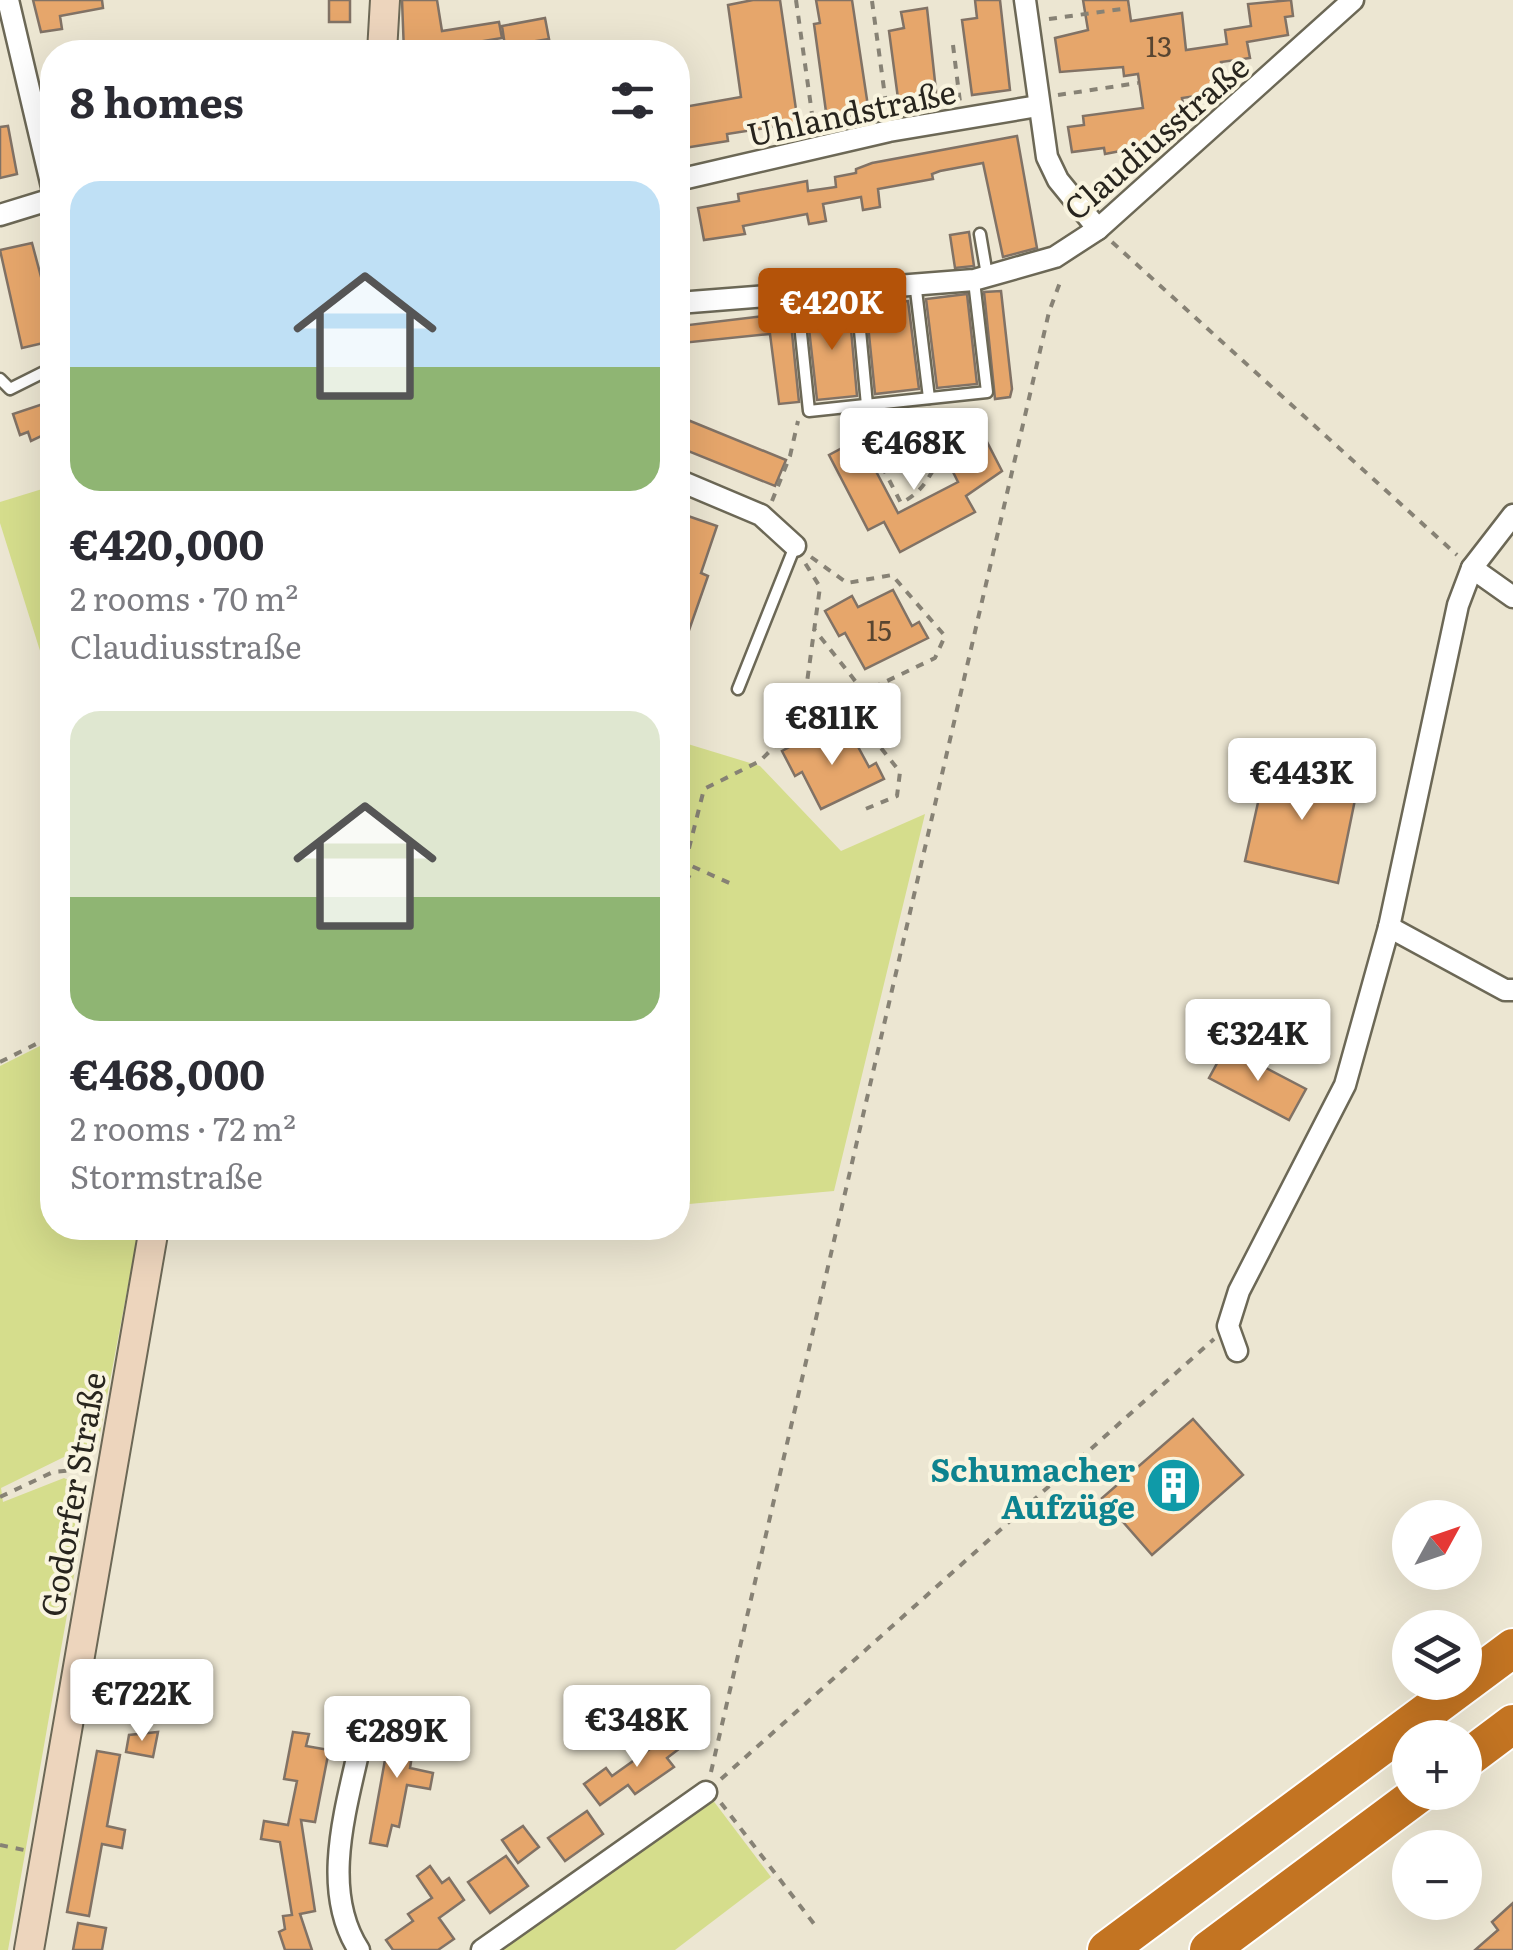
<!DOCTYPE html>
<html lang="en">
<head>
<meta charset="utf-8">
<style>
	:root { --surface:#fff; --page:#f2f2f3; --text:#2b2b33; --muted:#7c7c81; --accent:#b45309 }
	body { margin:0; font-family:Literata,serif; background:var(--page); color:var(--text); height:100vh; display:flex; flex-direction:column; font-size:38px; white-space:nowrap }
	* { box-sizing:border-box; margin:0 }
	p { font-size:32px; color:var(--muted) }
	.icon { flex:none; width:55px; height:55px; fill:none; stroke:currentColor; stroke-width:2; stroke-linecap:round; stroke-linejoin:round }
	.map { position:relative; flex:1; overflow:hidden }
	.drawer { position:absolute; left:40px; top:40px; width:650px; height:1200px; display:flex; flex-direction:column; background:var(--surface); border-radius:40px; box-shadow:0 10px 40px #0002 }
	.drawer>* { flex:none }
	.needle { width:65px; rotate:50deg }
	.buttons { position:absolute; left:1392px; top:1500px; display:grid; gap:20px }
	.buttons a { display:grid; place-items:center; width:90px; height:90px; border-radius:50%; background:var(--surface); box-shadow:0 10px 40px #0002; font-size:50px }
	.price { position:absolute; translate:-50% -85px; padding:0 22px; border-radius:10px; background:#fff; color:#222; font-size:32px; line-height:65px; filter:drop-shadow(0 2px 5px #0008) }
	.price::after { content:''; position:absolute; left:50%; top:60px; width:30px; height:22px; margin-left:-15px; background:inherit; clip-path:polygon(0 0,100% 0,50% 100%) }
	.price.current { background:var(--accent); color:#fff }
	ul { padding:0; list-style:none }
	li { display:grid; align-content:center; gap:20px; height:530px; padding:0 30px }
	li span { display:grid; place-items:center; height:310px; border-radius:30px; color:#555 }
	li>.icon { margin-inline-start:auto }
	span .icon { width:180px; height:180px; fill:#fffc; stroke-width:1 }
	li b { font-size:42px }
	h2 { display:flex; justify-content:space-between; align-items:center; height:120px; padding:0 30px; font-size:42px }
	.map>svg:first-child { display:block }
</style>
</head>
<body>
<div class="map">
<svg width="1513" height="1950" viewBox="0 0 1513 1950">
	<rect width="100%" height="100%" fill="#ece6d2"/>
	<g fill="#d5dd8c">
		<polygon points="52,486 52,689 0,523 0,502"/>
		<polygon points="678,741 760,766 841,851 925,814 834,1191 678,1205"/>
		<polygon points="52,1040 52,1228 139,1228 97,1449 64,1457 1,1488 3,1502 64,1478 89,1490 8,1950 0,1950 0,1066"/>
		<polygon points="712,1799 771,1877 675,1950 501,1950"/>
	</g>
	<g fill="#e6a66b" stroke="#817265" stroke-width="2.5">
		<polygon points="33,0 102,0 103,8 60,16 62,29 41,32"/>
		<rect x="329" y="0" width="21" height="22"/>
		<polygon points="402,0 437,0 442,31 499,22 502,38 441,48 442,52 404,52"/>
		<polygon points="753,0 780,0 798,123 727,134 728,141 678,149 678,108 741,97 728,5"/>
		<polygon points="816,0 852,0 869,113 827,119 814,24 820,23"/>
		<polygon points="975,0 1000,0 1010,90 972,95 962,20 977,18"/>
		<polygon points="1083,0 1128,0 1131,21 1182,13 1186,50 1227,44 1225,30 1251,26 1248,4 1291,0 1293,16 1285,17 1288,35 1247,42 1250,58 1221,62 1223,74 1214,76 1216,93 1182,98 1186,122 1177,123 1177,140 1105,154 1104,148 1072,152 1068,127 1084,125 1083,116 1143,108 1138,74 1124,76 1123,67 1060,72 1055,38 1088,30"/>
		<polygon points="927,8 937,100 899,106 889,31 904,28 901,12"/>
		<polygon points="545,18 549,39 505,46 502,26"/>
		<polygon points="8,126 17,174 0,178 0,127"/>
		<polygon points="1017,136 1037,248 1003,257 983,163 940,171 932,174 933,179 878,189 880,207 863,210 861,197 823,204 826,221 809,224 807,214 743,226 745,234 704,240 698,208 739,201 738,194 807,181 808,191 836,187 835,177 856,173 856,169 872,163"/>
		<polygon points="969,232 974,266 955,268 950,235"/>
		<polygon points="32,243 52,318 52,341 22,348 0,250"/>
		<polygon points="1001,291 1012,389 1010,397 995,399 984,292"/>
		<polygon points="967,294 977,384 937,388 926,299"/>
		<polygon points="908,301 919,389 875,394 866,305"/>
		<polygon points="849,307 857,396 817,400 807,311"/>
		<polygon points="790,313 799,402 779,404 770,334 682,343 680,326"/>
		<polygon points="52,401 52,431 31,441 28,432 20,435 13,414"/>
		<polygon points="678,416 786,460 775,486 678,447"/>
		<polygon points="859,439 898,513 958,482 947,460 986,440 1002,471 966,496 975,512 900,552 884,522 868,530 829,455"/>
		<polygon points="688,516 717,526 701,573 708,576 680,656 678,535 681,536"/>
		<polygon points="893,590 912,626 919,622 928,638 865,669 845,633 839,636 825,611 852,596 858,607"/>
		<polygon points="849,730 869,767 876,763 884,779 821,809 802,772 795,776 782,751 810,736 815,746"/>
		<polygon points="1267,762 1358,785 1338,883 1245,861"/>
		<polygon points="1226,1047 1306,1089 1289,1120 1209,1078"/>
		<polygon points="1193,1419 1243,1475 1152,1555 1102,1498"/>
		<polygon points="392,1721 417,1725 410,1768 433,1773 430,1789 407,1785 399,1827 392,1825 387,1846 370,1843"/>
		<polygon points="678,1729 688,1742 667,1758 674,1767 635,1794 628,1785 600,1805 584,1784 606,1768 612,1776"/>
		<polygon points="158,1732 153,1757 126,1752 129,1735"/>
		<polygon points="293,1732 309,1734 306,1746 329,1750 315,1822 301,1820 315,1911 300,1914 312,1950 285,1950 279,1932 285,1929 283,1916 292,1915 280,1842 261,1839 264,1821 288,1825 297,1781 284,1779"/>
		<polygon points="97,1751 120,1755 107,1826 125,1830 122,1848 102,1844 89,1916 67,1912"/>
		<polygon points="587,1811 603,1834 565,1861 548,1838"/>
		<polygon points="523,1826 539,1847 518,1863 502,1840"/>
		<polygon points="506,1856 528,1886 490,1913 468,1882"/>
		<polygon points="430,1866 442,1883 449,1878 464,1900 439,1918 454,1939 438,1950 393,1950 386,1940 413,1921 408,1914 432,1898 417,1876"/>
		<polygon points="1513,1903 1513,1950 1475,1950 1498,1930 1492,1922"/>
		<polygon points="78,1923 106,1928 102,1950 73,1950"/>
	</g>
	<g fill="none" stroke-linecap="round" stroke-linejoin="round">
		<defs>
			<g id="lane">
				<polyline points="980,234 987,275"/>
				<polyline points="915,282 929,398"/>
				<polyline points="856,288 867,405"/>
				<polyline points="797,295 809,411 987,392 974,281"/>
				<polyline points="0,379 10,389 52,368"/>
				<polyline points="738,689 795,546"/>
			</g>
			<g id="street">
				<polyline points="8,0 52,187"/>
				<polyline points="1025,0 1047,157 1058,180 1098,229"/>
				<polyline points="678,180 889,131 1038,106"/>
				<polyline points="0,215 52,199"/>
				<polyline points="678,303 974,280 1055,257 1098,229 1353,0"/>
				<polyline points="678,480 761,515 795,546"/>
				<polyline points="1472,568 1513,597"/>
				<polyline points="1389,927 1505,990 1513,990"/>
				<polyline points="1237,1351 1228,1326 1239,1291 1345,1085 1389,927 1458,605 1472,568 1513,515"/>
				<path d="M 359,1950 C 316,1884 352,1792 365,1721"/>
				<polyline points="482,1950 706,1792"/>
			</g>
			<g id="secondary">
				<polyline points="382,52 385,0"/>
				<polyline points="29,1950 154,1228"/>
			</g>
			<g id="highway">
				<polyline points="1465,1760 1513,1724"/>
				<polyline points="1107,1950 1513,1648"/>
				<polyline points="1209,1950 1421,1792"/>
			</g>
		</defs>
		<use href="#lane" stroke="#6c6856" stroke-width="15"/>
		<use href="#street" stroke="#6c6856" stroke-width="25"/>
		<use href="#secondary" stroke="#6c6856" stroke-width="32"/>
		<use href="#highway" stroke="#fff" stroke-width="42"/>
		<g stroke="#878275" stroke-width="4" stroke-dasharray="8 8" stroke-linecap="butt">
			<polyline points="796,0 814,128"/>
			<polyline points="872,1 887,111"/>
			<polyline points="1049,19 1129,8"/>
			<polyline points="953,45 960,102"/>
			<polyline points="1058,95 1138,83"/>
			<polyline points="1112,242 1457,555"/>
			<path d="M 878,418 L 883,468 L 901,503 C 935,486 927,462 958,447 L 955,410"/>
			<polyline points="882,460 937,457"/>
			<polyline points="772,501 790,456 798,421"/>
			<polyline points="811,557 847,583 892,575 945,636 935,658 864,692 814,629"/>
			<polyline points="854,714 864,692"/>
			<polyline points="802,719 854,714 900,772 897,796 863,810"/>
			<polyline points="678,860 734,885"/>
			<polyline points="685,864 704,789 760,761 802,719 820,587 805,563"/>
			<polyline points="678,896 693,869"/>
			<polyline points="0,1062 52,1036"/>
			<polyline points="0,1497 53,1472 88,1469"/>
			<polyline points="711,1772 1049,312 1062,277"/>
			<polyline points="721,1779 1214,1339"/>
			<polyline points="721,1803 818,1929"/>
			<polyline points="0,1845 24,1850"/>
		</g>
		<use href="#lane" stroke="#fff" stroke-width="10"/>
		<use href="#street" stroke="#fff" stroke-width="20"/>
		<use href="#secondary" stroke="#edd5bd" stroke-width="28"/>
		<use href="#highway" stroke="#c37422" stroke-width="38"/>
	</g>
	<defs>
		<symbol id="building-disc" viewBox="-11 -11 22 22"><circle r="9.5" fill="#0f9aa8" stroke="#f9f4df"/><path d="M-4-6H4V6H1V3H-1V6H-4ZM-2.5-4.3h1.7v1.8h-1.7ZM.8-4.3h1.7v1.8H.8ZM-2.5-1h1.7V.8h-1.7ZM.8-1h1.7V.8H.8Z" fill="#fff"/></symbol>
	</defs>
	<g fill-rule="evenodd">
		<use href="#building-disc" x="1142" y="1454" width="63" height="63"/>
	</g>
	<g text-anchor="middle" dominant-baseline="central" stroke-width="8" stroke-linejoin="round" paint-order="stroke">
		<g font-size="28" fill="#584531">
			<text x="1159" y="45">13</text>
			<text x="879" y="629">15</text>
		</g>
		<g font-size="32" fill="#28251e" stroke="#f9f4df">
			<text transform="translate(851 111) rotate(-12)">Uhlandstraße</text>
			<text transform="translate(1155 136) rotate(-41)">Claudiusstraße</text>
			<text transform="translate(71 1494) rotate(-80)">Godorfer Straße</text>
		</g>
		<g font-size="32" font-weight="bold" fill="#0d838f" stroke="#f9f4df" text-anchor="end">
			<text x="1135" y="1468">Schumacher<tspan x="1135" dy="37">Aufzüge</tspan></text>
		</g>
	</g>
</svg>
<div class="buttons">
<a><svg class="needle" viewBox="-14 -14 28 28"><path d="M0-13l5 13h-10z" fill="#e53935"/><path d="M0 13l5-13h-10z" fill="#7c7c81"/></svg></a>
<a><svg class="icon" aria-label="layers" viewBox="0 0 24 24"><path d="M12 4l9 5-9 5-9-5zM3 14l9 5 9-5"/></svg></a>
<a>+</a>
<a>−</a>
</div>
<b class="price current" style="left:832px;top:353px">€420K</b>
<b class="price" style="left:914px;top:493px">€468K</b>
<b class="price" style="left:832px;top:768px">€811K</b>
<b class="price" style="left:1302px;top:823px">€443K</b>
<b class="price" style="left:1258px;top:1084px">€324K</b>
<b class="price" style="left:142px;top:1744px">€722K</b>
<b class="price" style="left:637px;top:1770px">€348K</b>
<b class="price" style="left:397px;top:1781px">€289K</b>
<section class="drawer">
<h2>8 homes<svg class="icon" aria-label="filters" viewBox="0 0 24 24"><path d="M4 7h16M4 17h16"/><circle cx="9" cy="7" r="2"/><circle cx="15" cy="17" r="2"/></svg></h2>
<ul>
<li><span style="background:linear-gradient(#bfe0f5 60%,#8fb573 0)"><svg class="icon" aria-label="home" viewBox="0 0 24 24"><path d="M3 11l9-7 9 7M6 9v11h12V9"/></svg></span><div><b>€420,000</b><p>2 rooms · 70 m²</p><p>Claudiusstraße</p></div></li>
<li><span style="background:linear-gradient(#dfe7d0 60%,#8fb573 0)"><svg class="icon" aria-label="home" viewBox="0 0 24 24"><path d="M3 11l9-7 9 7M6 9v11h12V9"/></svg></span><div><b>€468,000</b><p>2 rooms · 72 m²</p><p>Stormstraße</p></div></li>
</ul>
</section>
</div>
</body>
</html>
